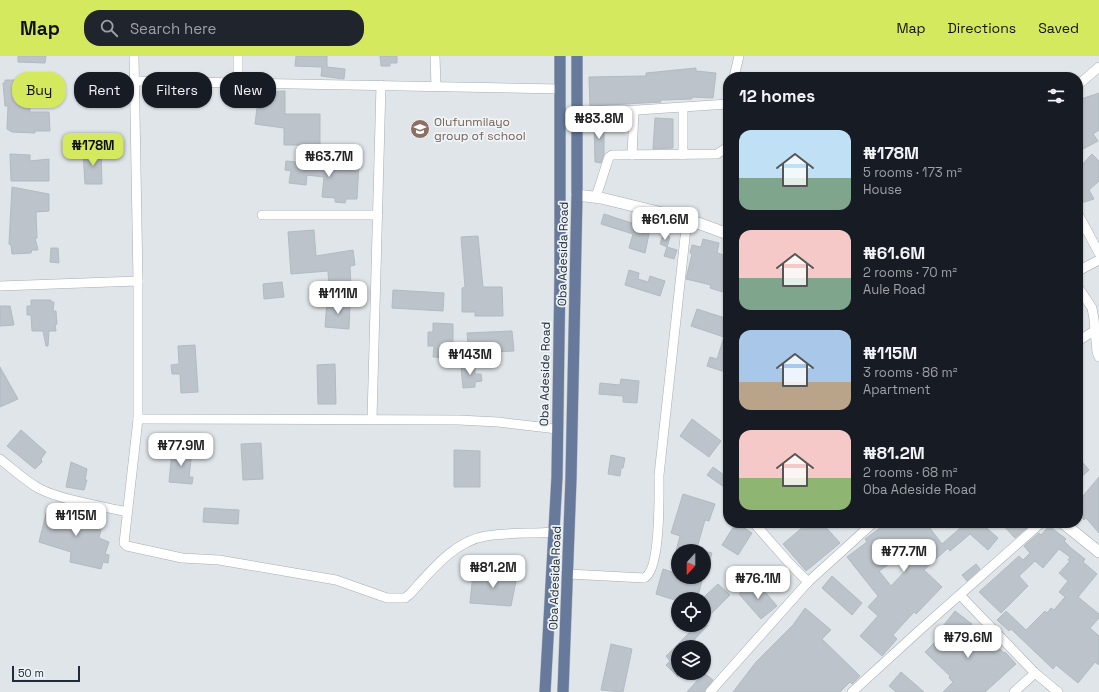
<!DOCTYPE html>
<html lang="en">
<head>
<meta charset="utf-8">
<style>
	:root { --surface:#171b24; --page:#20242c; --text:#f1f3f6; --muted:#9ea1a6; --accent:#d5e95e }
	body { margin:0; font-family:"Space Grotesk",sans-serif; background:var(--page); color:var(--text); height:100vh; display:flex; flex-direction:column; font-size:15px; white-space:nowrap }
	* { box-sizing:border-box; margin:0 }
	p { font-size:13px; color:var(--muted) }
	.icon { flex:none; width:22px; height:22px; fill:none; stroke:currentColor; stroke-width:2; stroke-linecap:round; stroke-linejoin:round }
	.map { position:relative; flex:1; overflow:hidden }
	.side { position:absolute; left:723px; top:16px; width:360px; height:456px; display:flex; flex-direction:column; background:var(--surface); border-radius:16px; box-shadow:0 1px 3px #0004 }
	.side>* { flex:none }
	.guide { position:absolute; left:12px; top:16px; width:380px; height:36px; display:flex; gap:8px }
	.needle { width:26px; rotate:201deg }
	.buttons { position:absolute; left:671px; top:488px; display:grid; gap:8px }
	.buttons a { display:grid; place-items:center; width:40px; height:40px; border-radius:50%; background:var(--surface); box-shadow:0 1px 3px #0004; font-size:20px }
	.scale { position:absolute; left:12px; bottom:10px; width:68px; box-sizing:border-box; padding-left:4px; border:2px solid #212a38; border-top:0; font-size:11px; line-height:14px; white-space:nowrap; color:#212a38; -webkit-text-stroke:3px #eff4f6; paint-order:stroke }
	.price { position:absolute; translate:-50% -34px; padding:0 9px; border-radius:8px; background:#fff; color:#222; font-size:13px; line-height:26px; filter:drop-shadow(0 1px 2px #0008) }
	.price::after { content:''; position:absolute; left:50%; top:24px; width:12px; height:9px; margin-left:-6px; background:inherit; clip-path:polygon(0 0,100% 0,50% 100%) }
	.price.on { background:var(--accent); color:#111 }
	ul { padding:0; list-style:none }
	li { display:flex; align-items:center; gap:12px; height:100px; padding:0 16px }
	li span { display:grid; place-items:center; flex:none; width:112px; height:80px; border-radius:12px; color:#555 }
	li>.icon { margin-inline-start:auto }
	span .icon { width:48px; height:48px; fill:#fffc; stroke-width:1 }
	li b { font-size:17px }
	h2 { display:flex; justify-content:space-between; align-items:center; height:48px; padding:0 16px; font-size:17px }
	.tag { padding:0 14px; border-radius:16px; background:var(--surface); box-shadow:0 1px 3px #0004; font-size:14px; line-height:36px }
	.tag.on { background:var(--accent); color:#111 }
	header { display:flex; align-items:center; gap:24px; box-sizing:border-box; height:56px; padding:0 20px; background:var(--accent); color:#111 }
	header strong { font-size:19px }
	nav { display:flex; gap:22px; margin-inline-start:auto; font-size:14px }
	.search { width:280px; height:36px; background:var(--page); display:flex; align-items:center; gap:10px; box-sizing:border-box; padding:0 14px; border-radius:16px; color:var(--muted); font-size:15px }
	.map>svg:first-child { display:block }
</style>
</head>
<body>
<header>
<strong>Map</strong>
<div class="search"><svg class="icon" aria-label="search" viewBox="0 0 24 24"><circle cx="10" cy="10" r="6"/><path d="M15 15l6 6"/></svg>Search here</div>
<nav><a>Map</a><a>Directions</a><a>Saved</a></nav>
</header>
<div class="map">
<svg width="1099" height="636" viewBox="0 0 1099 636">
	<rect width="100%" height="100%" fill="#dfe5e9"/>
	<g fill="#bcc3ca" stroke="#b2bbc2" fill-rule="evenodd">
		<polygon points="18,0 46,0 45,7 18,6"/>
		<polygon points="296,0 327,0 327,11 345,13 344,23 321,20 322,11 295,10"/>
		<polygon points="380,0 397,0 397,7 390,7 390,10 381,10"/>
		<polygon points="696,12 696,15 716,17 713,42 692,41 692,43 660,44 661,46 590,50 589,21 646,20 646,17"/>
		<polygon points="5,24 16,24 17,37 29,37 30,56 49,56 50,75 35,75 35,77 12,76 7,73 8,50 5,50 3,27 5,27"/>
		<polygon points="285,35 285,58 320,58 320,89 284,89 284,72 255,68 257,52 263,52 263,36"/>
		<polygon points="1099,37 1099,74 1093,78 1098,85 1083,93 1078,83 1078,44"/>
		<polygon points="655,62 673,63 673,92 653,93"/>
		<polygon points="594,63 604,65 604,98 601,107 595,106"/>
		<polygon points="83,95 101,95 102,128 85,128"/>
		<polygon points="10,98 30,99 30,105 49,103 49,125 11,125"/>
		<polygon points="1092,98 1099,105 1099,125 1089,134 1094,143 1078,148 1078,113"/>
		<polygon points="286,105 328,109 328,105 359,107 357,143 346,143 345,147 335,146 335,142 322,141 324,121 307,119 306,129 289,127 291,115 285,114"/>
		<polygon points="12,131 49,138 49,155 36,156 37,182 35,182 38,194 32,194 31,197 12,198 11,189 9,188"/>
		<polygon points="604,158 650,173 645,197 629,192 633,178 601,168"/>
		<polygon points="314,174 316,200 353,194 355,209 350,210 351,232 329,234 328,215 291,218 288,176"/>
		<polygon points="663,179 670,181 667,191 660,188"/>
		<polygon points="478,180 483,231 502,231 503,260 475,260 475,256 462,256 462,232 465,231 461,181"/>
		<polygon points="703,183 719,187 717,197 728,200 728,231 726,237 710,232 711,229 686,223 692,198 690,197 692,189 701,191"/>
		<polygon points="667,191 677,194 674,203 664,200"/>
		<polygon points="51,192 58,192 59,207 50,206"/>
		<polygon points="629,214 639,217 638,223 648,226 650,220 665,225 660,240 625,229"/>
		<polygon points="282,226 284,241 264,243 263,228"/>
		<polygon points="393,234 444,237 443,255 392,252"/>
		<polygon points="31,244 51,244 51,246 54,246 53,255 56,255 57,268 55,269 56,275 49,275 48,290 46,290 43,275 32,275 31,259 27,259 27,250 31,250"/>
		<polygon points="327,245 350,247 349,273 325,271"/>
		<polygon points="0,250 10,250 14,269 0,270"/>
		<polygon points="697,253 728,263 728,317 707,310 710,301 717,303 724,281 691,270"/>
		<polygon points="433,267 453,268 453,302 433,301 434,290 428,290 428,276 433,276"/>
		<polygon points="512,275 514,295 469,297 467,277"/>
		<polygon points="195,289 198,336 181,337 180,318 172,318 171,309 179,308 178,290"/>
		<polygon points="335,308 336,348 318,348 317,309"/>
		<polygon points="475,309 475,318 481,318 482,325 475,326 475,331 463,332 461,310"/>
		<polygon points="0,311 18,343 0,351"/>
		<polygon points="621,323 639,325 637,347 623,346 623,340 599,338 600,327 620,329"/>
		<polygon points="692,363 721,385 709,401 680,380"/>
		<polygon points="21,374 46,396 41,403 42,406 35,413 7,390"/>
		<polygon points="261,387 263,423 243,424 241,388"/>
		<polygon points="177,391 186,392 186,395 192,395 189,421 193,421 192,428 169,426 172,396 177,396"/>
		<polygon points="454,394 480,395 480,431 454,431"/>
		<polygon points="611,399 625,402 623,412 621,412 620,420 608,418"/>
		<polygon points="1078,401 1089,414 1078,424"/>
		<polygon points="71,406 87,413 85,424 87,424 84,434 66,431"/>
		<polygon points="713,411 728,422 728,425 724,431 707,419"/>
		<polygon points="1099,421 1099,477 1086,462 1084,464 1078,458 1078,446"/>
		<polygon points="683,438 715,448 709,465 705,464 696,495 676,495 680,480 671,477"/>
		<polygon points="48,450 103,465 99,482 109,486 105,498 109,499 108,507 103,506 101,513 70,506 71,496 39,486"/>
		<polygon points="204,452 239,454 238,468 203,466"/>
		<polygon points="736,467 752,477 738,499 722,489"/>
		<polygon points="800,467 822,467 840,487 806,515 783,488 803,471"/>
		<path d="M 887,467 L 926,467 L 942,488 L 966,467 L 981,467 L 998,482 L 988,494 L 970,478 L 950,495 L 948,492 L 924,514 L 942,531 L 916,558 L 914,556 L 893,579 L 897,583 L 882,600 L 860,580 L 878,560 L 868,551 L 878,540 L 847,501 L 867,486 L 865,483 ZM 901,500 L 909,511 L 891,530 L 879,515 Z"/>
		<polygon points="1001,467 1024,467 1028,471 1015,482"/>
		<polygon points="1049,470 1066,483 1064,485 1071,492 1085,503 1083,506 1097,518 1078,541 1099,558 1099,562 1090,572 1099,580 1099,609 1095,606 1078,627 1056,609 1053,613 1011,573 1009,575 997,564 1006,555 1026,574 1045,555 1047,557 1051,552 1054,554 1065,541 1059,536 1068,525 1059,517 1070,505 1068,504 1070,501 1059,493 1043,512 1035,505 1019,520 1028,530 1001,557 979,536 1019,500 1023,504 1030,497 1024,490 1039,477 1041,479"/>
		<polygon points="704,495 712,497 706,517 704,517"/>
		<polygon points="976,508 980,513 967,525 962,519"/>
		<polygon points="663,513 678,518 678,521 689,521 702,525 697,543 678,543 678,545 656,538"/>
		<polygon points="473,517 517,520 511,550 470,547"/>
		<polygon points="832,520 862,547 852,559 822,532"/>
		<polygon points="755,524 777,550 761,563 739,538"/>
		<polygon points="718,528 730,539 704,565 704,541"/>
		<polygon points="805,552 831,574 822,583 860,620 852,628 850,626 840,636 733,636 756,606 793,569"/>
		<polygon points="955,555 972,568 957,586 968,599 986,580 1004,597 1005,596 1016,608 985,636 943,636 953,626 949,622 950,620 925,596 939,582 936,579"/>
		<polygon points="683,569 708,569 694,584 701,591 678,591 678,621 666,609 670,605 666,600 690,576"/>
		<polygon points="611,588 632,593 623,636 601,634"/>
		<polygon points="901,616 924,636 896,636 889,630"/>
		<polygon points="704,617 713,624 704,636 687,636"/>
	</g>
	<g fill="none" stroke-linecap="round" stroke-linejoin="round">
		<defs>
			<g id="minor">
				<path d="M 134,0 L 138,225 L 138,363 L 124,487 L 127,490 L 182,502 L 219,504 L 336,524 L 387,542 L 405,542 L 410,538 C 431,515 454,485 486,480 C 508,476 532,478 554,476"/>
				<polyline points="238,0 238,26"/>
				<polyline points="435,0 436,30"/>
				<polyline points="734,21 739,0"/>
				<polyline points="135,25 560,33"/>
				<polyline points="1078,29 1099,11"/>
				<polyline points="683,52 683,99"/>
				<polyline points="577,58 728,48"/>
				<polyline points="632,99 634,55"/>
				<polyline points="596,141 608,104 609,101 612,99 717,98 728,91"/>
				<polyline points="1078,158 1099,197"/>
				<polyline points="262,159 378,159"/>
				<polyline points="1078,215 1099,204"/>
				<polyline points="0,230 138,225"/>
				<polyline points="1078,231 1092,252 1094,263 1097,296 1099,301"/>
				<polyline points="1078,285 1094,275"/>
				<polyline points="138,363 459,364 498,366 557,373"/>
				<polyline points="372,363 381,29"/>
				<path d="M 0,403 C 13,413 25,425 40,433 C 62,444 101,450 127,456"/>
				<polyline points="754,467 790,508 808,526"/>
				<path d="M 568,518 L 644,522 C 661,515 659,437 659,419 L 687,163"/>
				<polyline points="960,539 1035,617 1058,636"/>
				<polyline points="710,636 808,526 873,467"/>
				<polyline points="852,636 921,573 1041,467"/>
				<polyline points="1014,636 1035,617"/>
			</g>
			<g id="tertiary">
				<polyline points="577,139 601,142 687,163 728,178"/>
				<polyline points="1063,467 1099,496"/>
			</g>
			<g id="primary">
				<polyline points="545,636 557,421 560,216 560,0"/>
				<polyline points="563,636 571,422 577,139 577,0"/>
			</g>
		</defs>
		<use href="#minor" stroke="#a6adb4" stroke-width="10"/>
		<use href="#tertiary" stroke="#a6adb4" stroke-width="12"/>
		<use href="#primary" stroke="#bcbfc3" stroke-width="12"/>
		<use href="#minor" stroke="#fff" stroke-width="9"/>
		<use href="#tertiary" stroke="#fff" stroke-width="11"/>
		<use href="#primary" stroke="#677a9c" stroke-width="11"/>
	</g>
	<defs>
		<symbol id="school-disc" viewBox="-11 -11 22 22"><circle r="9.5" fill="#8d6e63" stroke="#eff4f6"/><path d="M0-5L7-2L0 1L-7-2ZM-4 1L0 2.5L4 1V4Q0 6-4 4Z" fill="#fff"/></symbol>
	</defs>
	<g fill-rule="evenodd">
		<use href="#school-disc" x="409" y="62" width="22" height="22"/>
	</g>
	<g text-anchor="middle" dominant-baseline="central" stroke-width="3.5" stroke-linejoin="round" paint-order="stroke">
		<g font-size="12" fill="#785e54" stroke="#eff4f6" text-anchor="start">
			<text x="434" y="66">Olufunmilayo<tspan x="434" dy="14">group of school</tspan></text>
		</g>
		<g font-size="12" fill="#212a38" stroke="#eff4f6">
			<text transform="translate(563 198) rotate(-89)">Oba Adesida Road</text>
			<text transform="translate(545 318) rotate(-89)">Oba Adeside Road</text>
			<text transform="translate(555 522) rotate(-88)">Oba Adesida Road</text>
		</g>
	</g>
</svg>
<div class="buttons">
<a><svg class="needle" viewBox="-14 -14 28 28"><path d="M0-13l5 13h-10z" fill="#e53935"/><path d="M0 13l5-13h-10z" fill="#9ea1a6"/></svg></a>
<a><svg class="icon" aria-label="locate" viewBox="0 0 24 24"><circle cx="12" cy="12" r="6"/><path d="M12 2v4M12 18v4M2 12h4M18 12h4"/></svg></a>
<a><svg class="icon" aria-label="layers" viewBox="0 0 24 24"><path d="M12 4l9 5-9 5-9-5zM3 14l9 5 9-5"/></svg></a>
</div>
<div class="scale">50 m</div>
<b class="price" style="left:599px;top:84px">₦83.8M</b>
<b class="price on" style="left:93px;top:111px">₦178M</b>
<b class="price" style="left:329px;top:122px">₦63.7M</b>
<b class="price" style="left:665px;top:185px">₦61.6M</b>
<b class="price" style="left:338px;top:259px">₦111M</b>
<b class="price" style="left:470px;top:320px">₦143M</b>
<b class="price" style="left:181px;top:411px">₦77.9M</b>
<b class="price" style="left:76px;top:481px">₦115M</b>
<b class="price" style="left:904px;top:517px">₦77.7M</b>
<b class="price" style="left:493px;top:533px">₦81.2M</b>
<b class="price" style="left:758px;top:544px">₦76.1M</b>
<b class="price" style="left:968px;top:603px">₦79.6M</b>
<div class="guide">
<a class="tag on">Buy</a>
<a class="tag">Rent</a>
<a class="tag">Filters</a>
<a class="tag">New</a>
</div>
<section class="side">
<h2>12 homes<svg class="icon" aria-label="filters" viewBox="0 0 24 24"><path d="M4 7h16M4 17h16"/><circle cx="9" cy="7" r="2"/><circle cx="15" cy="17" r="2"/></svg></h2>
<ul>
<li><span style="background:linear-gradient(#bfe0f5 60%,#7fa58c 0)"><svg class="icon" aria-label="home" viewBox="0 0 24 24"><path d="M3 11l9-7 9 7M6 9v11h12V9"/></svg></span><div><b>₦178M</b><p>5 rooms · 173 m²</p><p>House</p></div></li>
<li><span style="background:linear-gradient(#f6c9c9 60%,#7fa58c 0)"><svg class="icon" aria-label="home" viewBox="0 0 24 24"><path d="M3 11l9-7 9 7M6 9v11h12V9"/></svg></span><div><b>₦61.6M</b><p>2 rooms · 70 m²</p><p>Aule Road</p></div></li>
<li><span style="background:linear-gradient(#a9c7e8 65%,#b9a48a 0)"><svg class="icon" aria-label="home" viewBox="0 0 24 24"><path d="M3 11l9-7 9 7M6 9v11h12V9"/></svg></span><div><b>₦115M</b><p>3 rooms · 86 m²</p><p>Apartment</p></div></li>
<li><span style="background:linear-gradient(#f6c9c9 60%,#8fb573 0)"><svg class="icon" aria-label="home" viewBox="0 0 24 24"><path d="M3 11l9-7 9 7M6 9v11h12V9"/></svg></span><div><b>₦81.2M</b><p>2 rooms · 68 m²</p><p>Oba Adeside Road</p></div></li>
</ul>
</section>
</div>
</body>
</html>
